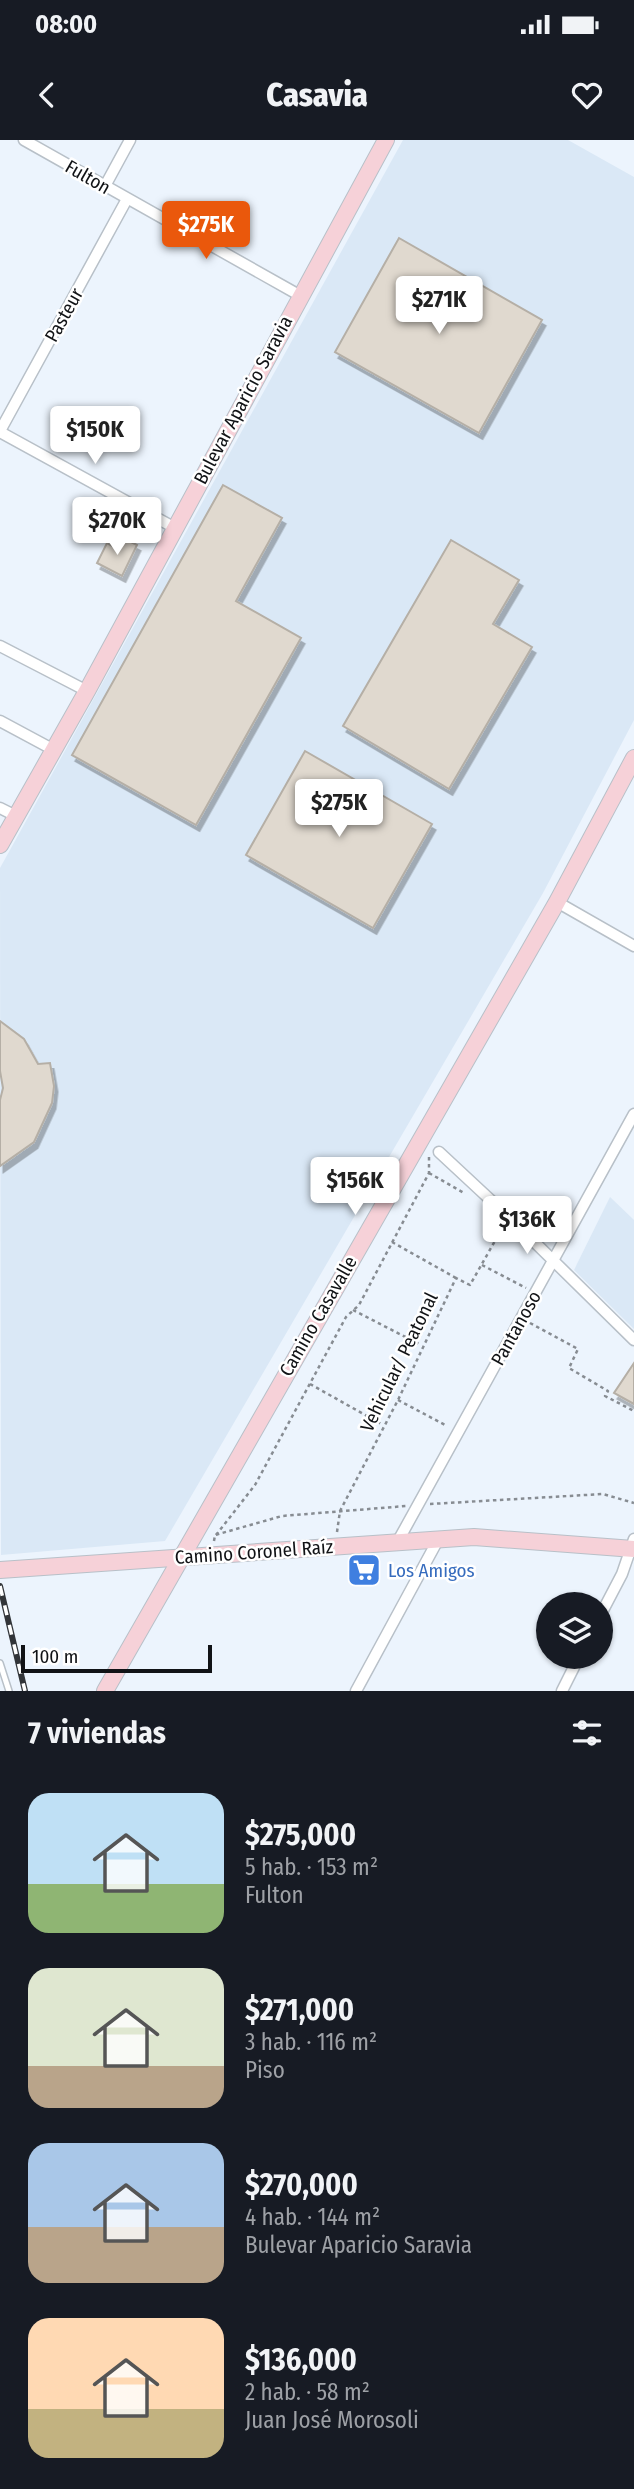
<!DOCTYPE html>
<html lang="es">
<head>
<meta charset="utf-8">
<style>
	:root { --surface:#171b24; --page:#20242c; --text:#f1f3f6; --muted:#9ea1a6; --accent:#ea580c }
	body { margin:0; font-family:"Fira Sans Condensed",sans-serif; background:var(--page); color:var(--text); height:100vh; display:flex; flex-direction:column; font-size:26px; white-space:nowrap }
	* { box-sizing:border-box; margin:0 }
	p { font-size:23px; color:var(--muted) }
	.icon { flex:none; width:38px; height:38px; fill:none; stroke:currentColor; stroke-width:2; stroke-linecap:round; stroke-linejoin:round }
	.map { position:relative; height:1551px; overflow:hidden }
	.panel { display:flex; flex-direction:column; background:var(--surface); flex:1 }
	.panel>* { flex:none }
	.tools { position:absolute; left:536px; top:1452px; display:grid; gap:14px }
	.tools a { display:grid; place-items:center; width:77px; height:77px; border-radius:50%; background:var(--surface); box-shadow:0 2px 5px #0004; font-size:35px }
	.scale { position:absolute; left:21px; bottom:18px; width:191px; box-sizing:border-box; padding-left:7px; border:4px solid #111316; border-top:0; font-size:19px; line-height:24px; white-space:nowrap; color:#111316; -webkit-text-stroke:5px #fff; paint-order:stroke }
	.price { position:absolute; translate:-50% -60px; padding:0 16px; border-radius:7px; background:#fff; color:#222; font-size:23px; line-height:46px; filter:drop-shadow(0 2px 4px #0008) }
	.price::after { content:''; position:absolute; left:50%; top:42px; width:21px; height:16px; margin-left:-10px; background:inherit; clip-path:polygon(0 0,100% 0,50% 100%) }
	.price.active { background:var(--accent); color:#fff }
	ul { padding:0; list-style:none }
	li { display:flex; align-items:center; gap:21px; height:175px; padding:0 28px }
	li span { display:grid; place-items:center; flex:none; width:196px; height:140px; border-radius:21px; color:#555 }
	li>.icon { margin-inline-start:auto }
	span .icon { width:84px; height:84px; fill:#fffc; stroke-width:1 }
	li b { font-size:30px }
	h2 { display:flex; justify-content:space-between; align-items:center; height:84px; padding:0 28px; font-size:30px }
	.status { display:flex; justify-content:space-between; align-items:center; height:49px; padding:0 35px; background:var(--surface); direction:ltr }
	.status svg { height:19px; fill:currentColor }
	header { display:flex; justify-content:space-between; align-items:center; height:91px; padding:0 28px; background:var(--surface); font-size:32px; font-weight:800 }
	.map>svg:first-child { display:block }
</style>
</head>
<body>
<div class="status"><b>08:00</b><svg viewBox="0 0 49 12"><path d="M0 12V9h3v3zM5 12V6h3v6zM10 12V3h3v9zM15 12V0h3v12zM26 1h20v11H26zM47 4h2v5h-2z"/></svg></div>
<header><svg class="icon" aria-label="back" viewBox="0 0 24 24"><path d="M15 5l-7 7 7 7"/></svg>Casavia<svg class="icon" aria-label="heart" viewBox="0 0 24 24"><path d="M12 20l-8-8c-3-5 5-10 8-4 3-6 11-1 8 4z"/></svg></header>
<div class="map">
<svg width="634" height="1551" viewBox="0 0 634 1551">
	<defs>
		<filter id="shadow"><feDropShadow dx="3.5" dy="6" stdDeviation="0" flood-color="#0004"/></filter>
	</defs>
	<rect width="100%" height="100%" fill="#ecf4fd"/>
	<g fill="#dae8f6">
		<polygon points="403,0 568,0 634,37 634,580 543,753 165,1401 1,1415 0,728"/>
		<polygon points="610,1057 634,1080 634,1189 574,1130"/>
	</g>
	<g fill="#e0d9cf" stroke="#b5afa6" stroke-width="2" filter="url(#shadow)">
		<polygon points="399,98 542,180 479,293 335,212"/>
		<polygon points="223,345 282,378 236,461 301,498 196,685 72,615"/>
		<polygon points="123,398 137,405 122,436 97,423 107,403 118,409"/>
		<polygon points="451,400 519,440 493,484 532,507 449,649 343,586"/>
		<polygon points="305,611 432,684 373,788 246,715"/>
		<polygon points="0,881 24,899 38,924 50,923 54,946 52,963 34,1002 0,1026 0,960 3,948 0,931"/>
		<polygon points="634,1223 634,1264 614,1253"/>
	</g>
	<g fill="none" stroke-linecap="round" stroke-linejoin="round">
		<defs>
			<polyline id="lane" points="0,1523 9,1551"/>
			<g id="street">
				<polyline points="24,0 299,155"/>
				<polyline points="105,46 130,0"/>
				<polyline points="0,291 127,59"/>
				<polyline points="0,292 175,388"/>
				<polyline points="0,506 87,551"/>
				<polyline points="0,581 54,610"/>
				<polyline points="0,668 16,676"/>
				<polyline points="557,762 634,806"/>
				<polyline points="439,1012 510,1078 634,1200"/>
				<polyline points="398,1401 634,974"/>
				<polyline points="600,1476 622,1434 634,1399"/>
				<polyline points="356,1551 439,1398"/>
				<polyline points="562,1551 579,1517"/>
			</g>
			<g id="secondary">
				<polyline points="0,705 87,551 386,0"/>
				<polyline points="0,1430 474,1397 634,1409"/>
				<polyline points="105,1551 557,762 634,618"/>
			</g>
		</defs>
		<use href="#lane" stroke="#b8c0c8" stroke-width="8"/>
		<use href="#street" stroke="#b8c0c8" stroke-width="13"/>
		<use href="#secondary" stroke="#b8c0c8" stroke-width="18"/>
		<g stroke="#878c92" stroke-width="2.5" stroke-dasharray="3.5 3.5" stroke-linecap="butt">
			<polyline points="429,1033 464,1053"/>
			<polyline points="392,1102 456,1138"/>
			<polyline points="482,1125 526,1148"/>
			<polyline points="353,1170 421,1205"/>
			<polyline points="530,1183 578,1209 569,1228 608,1251 605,1256 634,1271"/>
			<polyline points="310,1244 383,1285"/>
			<polyline points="398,1260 447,1286"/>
			<polyline points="430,1364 603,1354 634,1363"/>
			<polyline points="337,1392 340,1371 398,1260 456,1138 470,1145 504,1085"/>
			<polyline points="216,1395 255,1345 346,1177 359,1165 429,1033 429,1017"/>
			<polyline points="214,1401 215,1395 282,1376 406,1366"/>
		</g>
		<use href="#lane" stroke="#fff" stroke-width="5"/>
		<use href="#street" stroke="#fff" stroke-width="10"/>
		<use href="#secondary" stroke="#f6d1d8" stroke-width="16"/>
		<defs>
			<polyline id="rail" points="0,1446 25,1551"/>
		</defs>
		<use href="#rail" stroke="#323539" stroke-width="6"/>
		<use href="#rail" stroke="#fff" stroke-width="3.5" stroke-dasharray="10" stroke-linecap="butt"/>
	</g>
	<defs>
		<symbol id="supermarket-square" viewBox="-11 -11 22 22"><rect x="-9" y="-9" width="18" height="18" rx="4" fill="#3f7fe0" stroke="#fff"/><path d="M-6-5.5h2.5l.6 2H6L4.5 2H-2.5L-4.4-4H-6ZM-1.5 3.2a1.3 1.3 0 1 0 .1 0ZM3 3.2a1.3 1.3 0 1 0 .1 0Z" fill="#fff"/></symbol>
	</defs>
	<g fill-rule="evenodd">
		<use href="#supermarket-square" x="345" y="1411" width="38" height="38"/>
	</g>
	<g text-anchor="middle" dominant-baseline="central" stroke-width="5" stroke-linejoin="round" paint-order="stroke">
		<g font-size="19" fill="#111316" stroke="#fff">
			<text transform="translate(88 37) rotate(30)">Fulton</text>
			<text transform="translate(64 175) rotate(-61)">Pasteur</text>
			<text transform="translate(243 260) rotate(-62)">Bulevar Aparicio Saravia</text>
			<text transform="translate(318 1176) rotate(-60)">Camino Casavalle</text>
			<text transform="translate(516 1188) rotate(-61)">Pantanoso</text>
			<text transform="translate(399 1222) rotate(-64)">Vehicular/ Peatonal</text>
			<text transform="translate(254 1412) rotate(-4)">Camino Coronel Raíz</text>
		</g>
		<g font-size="19" fill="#366cbe" stroke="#fff" text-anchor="start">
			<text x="388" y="1430">Los Amigos</text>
		</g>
	</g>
</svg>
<div class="tools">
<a><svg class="icon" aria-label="layers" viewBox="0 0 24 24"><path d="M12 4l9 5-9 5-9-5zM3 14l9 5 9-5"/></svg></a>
</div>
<div class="scale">100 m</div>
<b class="price active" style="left:206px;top:121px">$275K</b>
<b class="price" style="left:439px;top:196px">$271K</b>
<b class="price" style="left:95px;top:326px">$150K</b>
<b class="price" style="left:117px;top:417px">$270K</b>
<b class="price" style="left:339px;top:699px">$275K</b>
<b class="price" style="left:355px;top:1077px">$156K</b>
<b class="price" style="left:527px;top:1116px">$136K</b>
</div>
<section class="panel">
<h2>7 viviendas<svg class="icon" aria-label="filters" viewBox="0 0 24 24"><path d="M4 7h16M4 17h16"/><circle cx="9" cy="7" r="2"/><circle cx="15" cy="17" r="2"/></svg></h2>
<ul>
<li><span style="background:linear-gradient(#bfe0f5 65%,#8fb573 0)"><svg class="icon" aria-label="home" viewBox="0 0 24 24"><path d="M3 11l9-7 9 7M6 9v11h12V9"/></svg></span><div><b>$275,000</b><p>5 hab. · 153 m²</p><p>Fulton</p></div></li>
<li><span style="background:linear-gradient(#dfe7d0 70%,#b9a48a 0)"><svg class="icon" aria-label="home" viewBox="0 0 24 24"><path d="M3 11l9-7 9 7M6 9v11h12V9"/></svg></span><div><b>$271,000</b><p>3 hab. · 116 m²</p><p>Piso</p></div></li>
<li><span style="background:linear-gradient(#a9c7e8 60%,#b9a48a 0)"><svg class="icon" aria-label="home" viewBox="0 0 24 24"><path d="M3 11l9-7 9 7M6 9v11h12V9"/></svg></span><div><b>$270,000</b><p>4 hab. · 144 m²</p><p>Bulevar Aparicio Saravia</p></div></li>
<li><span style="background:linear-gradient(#ffd9b3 65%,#c2b280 0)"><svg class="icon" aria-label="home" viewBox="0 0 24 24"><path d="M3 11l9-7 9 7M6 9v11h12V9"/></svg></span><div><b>$136,000</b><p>2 hab. · 58 m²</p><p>Juan José Morosoli</p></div></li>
</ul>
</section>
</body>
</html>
